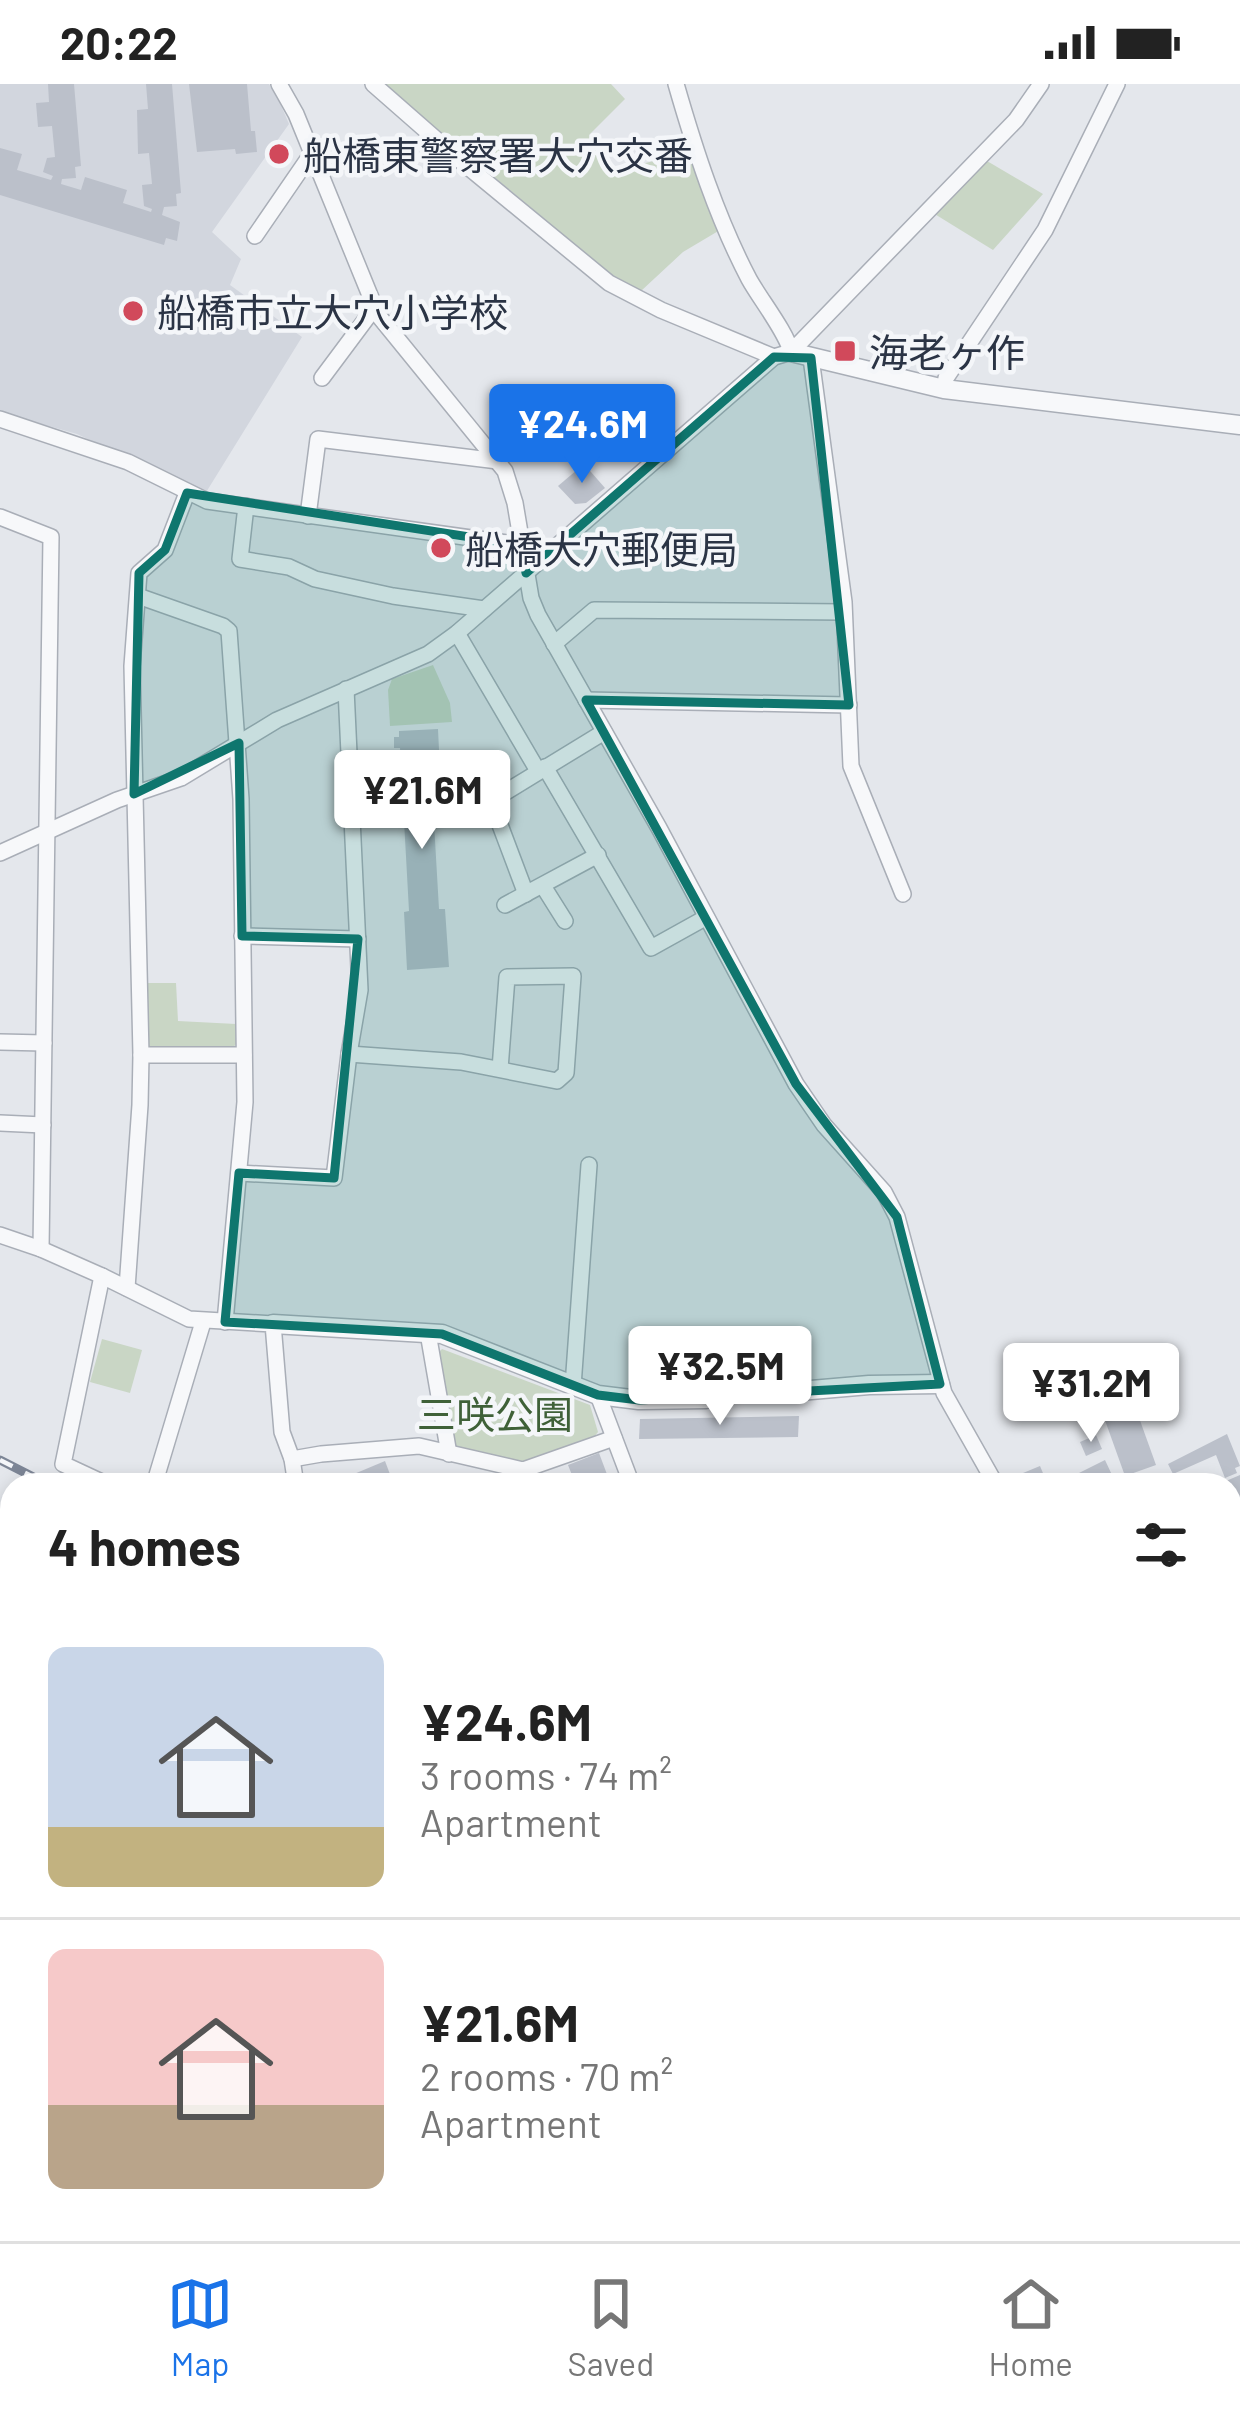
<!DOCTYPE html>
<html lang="en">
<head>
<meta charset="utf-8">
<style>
	:root { --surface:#fff; --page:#f6f6f6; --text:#222; --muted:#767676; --line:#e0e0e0; --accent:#1a73e8 }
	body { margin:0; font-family:Barlow,"Noto Sans JP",sans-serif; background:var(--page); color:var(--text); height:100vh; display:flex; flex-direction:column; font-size:45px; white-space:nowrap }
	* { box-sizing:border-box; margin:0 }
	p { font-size:39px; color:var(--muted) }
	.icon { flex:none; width:66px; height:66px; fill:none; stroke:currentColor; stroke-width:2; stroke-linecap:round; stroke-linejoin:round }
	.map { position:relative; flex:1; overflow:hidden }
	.panel { position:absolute; left:0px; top:1389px; width:1242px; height:768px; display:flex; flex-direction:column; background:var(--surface); border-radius:36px 36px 0 0; box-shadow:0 6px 18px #0003 }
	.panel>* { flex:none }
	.price { position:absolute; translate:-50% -102px; padding:0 27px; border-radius:12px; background:#fff; color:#222; font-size:39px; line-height:78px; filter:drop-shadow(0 3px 6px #0008) }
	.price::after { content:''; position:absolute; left:50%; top:72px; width:36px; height:27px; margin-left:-18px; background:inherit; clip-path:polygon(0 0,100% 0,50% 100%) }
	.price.current { background:var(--accent); color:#fff }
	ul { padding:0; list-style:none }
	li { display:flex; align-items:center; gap:36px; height:300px; padding:0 48px }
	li+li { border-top:3px solid var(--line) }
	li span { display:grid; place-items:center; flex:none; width:336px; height:240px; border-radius:18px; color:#555 }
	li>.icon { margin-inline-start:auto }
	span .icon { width:144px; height:144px; fill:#fffc; stroke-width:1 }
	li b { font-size:51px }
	h2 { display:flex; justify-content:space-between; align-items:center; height:144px; padding:0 48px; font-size:51px }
	.status { display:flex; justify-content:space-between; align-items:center; height:84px; padding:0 60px; background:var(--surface); direction:ltr }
	.status svg { height:33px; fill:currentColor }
	.tab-bar { display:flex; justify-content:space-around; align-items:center; height:168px; border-top:3px solid var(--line); background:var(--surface); font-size:33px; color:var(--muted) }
	.tab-bar a { display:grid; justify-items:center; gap:6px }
	.tab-bar .current { color:var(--accent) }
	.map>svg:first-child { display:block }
</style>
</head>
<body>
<div class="status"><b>20:22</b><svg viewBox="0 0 49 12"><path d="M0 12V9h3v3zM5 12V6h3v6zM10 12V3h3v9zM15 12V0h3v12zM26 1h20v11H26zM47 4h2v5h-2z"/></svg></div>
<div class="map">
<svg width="1240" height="2157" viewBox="0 0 1240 2157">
	<rect width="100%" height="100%" fill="#e4e7ec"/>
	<polygon fill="#d2d6de" points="0,0 269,0 280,19 289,40 212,148 241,175 230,201 302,253 205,410 77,350 0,328"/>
	<g fill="#c9d6c5">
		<polygon points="383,0 611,0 625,15 589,51 607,88 688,69 720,146 683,168 641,207 609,189"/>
		<polygon points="987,77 1043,110 993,166 933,129"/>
		<polygon points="433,581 450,619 452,638 390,642 388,606 392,595"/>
		<polygon points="146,899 176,899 178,937 236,940 236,960 231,966 152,967 147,961"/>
		<polygon points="102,1255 142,1266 130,1309 90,1298"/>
		<polygon points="442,1265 590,1321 598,1348 594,1353 526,1379 454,1366 438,1269"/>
	</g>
	<g fill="#bbc0ca">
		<polygon points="48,0 74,0 81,82 75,83 76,94 62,95 61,100 81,106 85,93 127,106 123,119 151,128 152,125 144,122 142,101 152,100 149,69 138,70 137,26 148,25 146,0 172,0 181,109 176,110 177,122 164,123 162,131 180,138 177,157 166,154 164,161 0,111 0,64 22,70 17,86 51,96 53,92 43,88 47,74 55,73 52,42 38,43 36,19 49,18"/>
		<polygon points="189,0 247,0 251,47 255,47 257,68 236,70 235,65 197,68"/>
		<polygon points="584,380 605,404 586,419 575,420 558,402"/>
		<polygon points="438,645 440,686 431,687 439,825 445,825 449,883 407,886 404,828 409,827 400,664 394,664 394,653 399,653 399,647"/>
		<polygon points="1128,1303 1156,1381 1125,1392 1097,1314"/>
		<polygon points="799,1332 798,1353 639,1355 640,1335"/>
		<polygon points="1227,1350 1240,1382 1235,1384 1237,1389 1225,1394 1216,1371 1173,1390 1168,1380"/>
		<polygon points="1096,1351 1102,1365 1086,1372 1080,1358"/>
		<polygon points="599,1369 611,1401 576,1401 568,1381"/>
		<polygon points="1105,1376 1112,1391 1107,1393 1109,1398 1103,1401 1075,1401 1071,1393"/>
		<polygon points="385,1377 394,1401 358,1401 354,1390"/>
		<polygon points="1040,1382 1048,1401 1028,1401 1023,1389"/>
		<polygon points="1240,1391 1240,1427 1226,1397"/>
		<polygon points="1240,1642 1240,1665 1230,1669 1230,1646"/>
		<polygon points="1240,1903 1240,1927 1230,1932 1230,1908"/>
		<polygon points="1240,1930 1240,1972 1230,1973 1230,1935"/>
		<polygon points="1230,2050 1240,2059 1240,2104 1230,2094"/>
		<polygon points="979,2145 1014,2145 1018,2153 1008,2157 983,2157"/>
		<polygon points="1119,2145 1145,2145 1148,2157 1082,2157"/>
		<polygon points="1147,2145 1185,2145 1174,2157 1152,2157 1156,2153"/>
	</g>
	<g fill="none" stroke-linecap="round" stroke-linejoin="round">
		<defs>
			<g id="minor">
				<polyline points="279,0 296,30 378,231 505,387 515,419 531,514 538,531 659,744 796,1000 824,1041 884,1108 897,1133 944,1309 996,1401"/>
				<polyline points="373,0 462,78 609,199 661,226 774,273"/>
				<path d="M 676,0 C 695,66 717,134 749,195 C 760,215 787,249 791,268"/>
				<polyline points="255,152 312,69"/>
				<polyline points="811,274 844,518 851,682 903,810"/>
				<polyline points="322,294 375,223"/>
				<polyline points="944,305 946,294 1045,146 1117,0"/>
				<polyline points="0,335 128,378 207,417 521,461"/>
				<polyline points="246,422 240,475 289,483 315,495 393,512 484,525"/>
				<polyline points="308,432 318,355 498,377"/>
				<polyline points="0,433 51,453 41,1165"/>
				<polyline points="138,512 223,542 229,547 241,715 245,1018 225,1238"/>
				<polyline points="457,549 538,687"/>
				<polyline points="554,560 594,526 844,528"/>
				<polyline points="586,616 849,621"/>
				<polyline points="545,683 651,864 705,834"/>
				<polyline points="0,769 117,716 181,694 277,636 428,570 457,549 774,273 791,268 1016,36 1041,0"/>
				<polyline points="543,802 565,837"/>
				<polyline points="526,810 491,717 604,648"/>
				<polyline points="505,821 598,771"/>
				<polyline points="242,852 358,855"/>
				<polyline points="0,958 44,959"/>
				<polyline points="349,970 461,978 557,997 566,989 573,892 507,893 500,985"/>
				<polyline points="141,971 244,971"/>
				<polyline points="0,1039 43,1041"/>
				<polyline points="239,1089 334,1094 349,970 360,906 346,605"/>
				<polyline points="0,1151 41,1165 102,1192 189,1235 273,1240 282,1348 292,1375 296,1401"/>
				<polyline points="102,1192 63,1380 108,1401"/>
				<polyline points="127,1204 140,1021 141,971 132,582 139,489 165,466 187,409"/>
				<polyline points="428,1249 449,1370"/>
				<polyline points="573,1302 589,1081"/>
				<polyline points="598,1311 632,1401"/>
				<polyline points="292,1375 321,1370 419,1362 523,1386 614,1354"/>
				<polyline points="154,1401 203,1238"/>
				<polyline points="1230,2039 1240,2044"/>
				<polyline points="443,2145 448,2157"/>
				<polyline points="926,2145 931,2157"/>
				<polyline points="471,2157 498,2145"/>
			</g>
			<g id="tertiary">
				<polyline points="791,268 944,305 1240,341"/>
				<polyline points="273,1240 442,1250 598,1311 639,1316 706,1315 727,1309 788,1308 869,1301 940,1300"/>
				<polyline points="1230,1568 1240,1562"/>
				<polyline points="1230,1820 1236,1829"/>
				<polyline points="0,2005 12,2005"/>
			</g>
		</defs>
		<use href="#minor" stroke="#a9aeb7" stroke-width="18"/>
		<use href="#tertiary" stroke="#a9aeb7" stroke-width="21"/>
		<use href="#minor" stroke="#f7f8fa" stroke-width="15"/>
		<use href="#tertiary" stroke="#f7f8fa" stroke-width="18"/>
		<defs>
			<g id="rail">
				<polyline points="0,1376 49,1401"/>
				<polyline points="1230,1994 1240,1999"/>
			</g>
		</defs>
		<use href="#rail" stroke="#7d8696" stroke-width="9"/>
		<use href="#rail" stroke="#f4f6f9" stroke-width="4.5" stroke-dasharray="14" stroke-linecap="butt"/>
	</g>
	<path fill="#0f766e" fill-opacity="0.2" stroke="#0f766e" stroke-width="9" stroke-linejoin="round" d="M 774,273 L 811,274 L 849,621 L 586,616 L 796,1000 L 897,1133 L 940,1300 L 639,1316 L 598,1311 L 442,1250 L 225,1238 L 239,1089 L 334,1094 L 358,855 L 242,852 L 239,659 L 134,710 L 139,489 L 165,466 L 187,409 L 521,461 L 526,489 Z"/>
	<g fill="#d1495b" stroke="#f4f6f9" stroke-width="4.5">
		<circle cx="279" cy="70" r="12"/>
		<circle cx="133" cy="227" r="12"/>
		<rect x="833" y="255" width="24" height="24" rx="6"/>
		<circle cx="441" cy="464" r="12"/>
	</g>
	<g text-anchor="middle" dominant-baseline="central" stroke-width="9" stroke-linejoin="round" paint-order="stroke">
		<g font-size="39" fill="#2b3445" stroke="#f4f6f9" text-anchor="start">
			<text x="303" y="70">船橋東警察署大穴交番</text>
			<text x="157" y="227">船橋市立大穴小学校</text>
			<text x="869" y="267">海老ヶ作</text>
			<text x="465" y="464">船橋大穴郵便局</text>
		</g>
		<g font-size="39" fill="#3f6138" stroke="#f4f6f9">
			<text x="495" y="1329">三咲公園</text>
		</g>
	</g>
</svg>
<b class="price current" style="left:582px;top:402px">¥24.6M</b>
<b class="price" style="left:422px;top:768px">¥21.6M</b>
<b class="price" style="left:720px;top:1344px">¥32.5M</b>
<b class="price" style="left:1091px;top:1361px">¥31.2M</b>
<section class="panel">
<h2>4 homes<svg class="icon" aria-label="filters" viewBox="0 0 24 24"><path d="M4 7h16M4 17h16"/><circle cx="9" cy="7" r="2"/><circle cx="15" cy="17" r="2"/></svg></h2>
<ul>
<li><span style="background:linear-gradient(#c9d6e8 75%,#c2b280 0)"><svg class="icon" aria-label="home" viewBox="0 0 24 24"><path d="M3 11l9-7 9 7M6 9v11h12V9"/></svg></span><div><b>¥24.6M</b><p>3 rooms · 74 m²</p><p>Apartment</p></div></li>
<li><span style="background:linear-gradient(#f6c9c9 65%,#b9a48a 0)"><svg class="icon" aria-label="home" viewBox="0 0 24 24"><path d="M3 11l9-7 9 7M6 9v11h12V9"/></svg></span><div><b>¥21.6M</b><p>2 rooms · 70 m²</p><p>Apartment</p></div></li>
</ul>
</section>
</div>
<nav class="tab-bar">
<a class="current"><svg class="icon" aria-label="map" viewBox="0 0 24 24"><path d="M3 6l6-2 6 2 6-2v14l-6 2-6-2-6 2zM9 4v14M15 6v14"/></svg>Map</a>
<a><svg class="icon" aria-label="saved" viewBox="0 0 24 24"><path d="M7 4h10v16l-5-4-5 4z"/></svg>Saved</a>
<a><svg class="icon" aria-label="home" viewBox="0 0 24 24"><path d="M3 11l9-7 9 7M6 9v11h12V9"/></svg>Home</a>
</nav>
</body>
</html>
